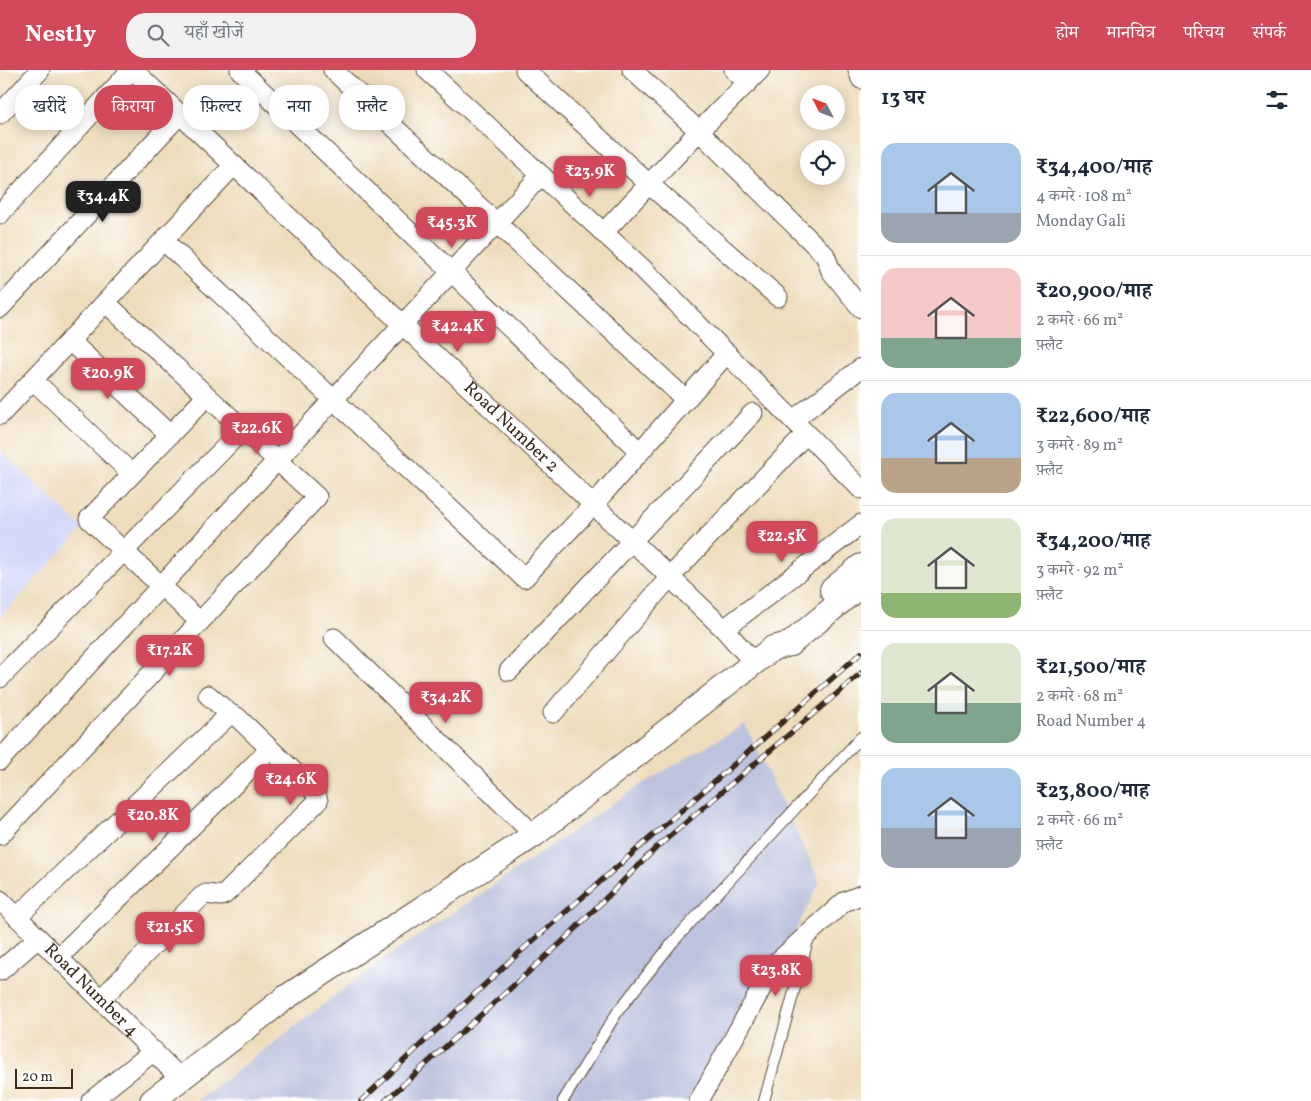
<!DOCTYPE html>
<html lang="hi">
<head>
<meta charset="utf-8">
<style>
	:root { --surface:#fff; --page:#f2f2f3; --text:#1f2937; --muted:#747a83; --line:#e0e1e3; --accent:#d1495b }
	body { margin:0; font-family:Vollkorn,"Noto Serif Devanagari",serif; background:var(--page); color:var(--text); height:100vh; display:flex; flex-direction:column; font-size:19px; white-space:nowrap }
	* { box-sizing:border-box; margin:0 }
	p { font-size:16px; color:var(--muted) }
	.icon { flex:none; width:28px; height:28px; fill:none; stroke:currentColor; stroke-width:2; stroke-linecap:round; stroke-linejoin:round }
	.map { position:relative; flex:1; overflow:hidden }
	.drawer { display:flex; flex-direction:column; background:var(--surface); width:450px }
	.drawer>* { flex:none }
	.guide { position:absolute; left:15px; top:15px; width:475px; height:45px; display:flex; gap:10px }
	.needle { width:32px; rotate:312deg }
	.tools { position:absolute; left:800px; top:15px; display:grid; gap:10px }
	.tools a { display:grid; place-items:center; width:45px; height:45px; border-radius:50%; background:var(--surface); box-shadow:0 2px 12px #0003; font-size:25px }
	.scale { position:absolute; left:15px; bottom:12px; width:58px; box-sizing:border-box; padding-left:5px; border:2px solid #3b2a1e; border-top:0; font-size:14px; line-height:18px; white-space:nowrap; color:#3b2a1e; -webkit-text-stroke:4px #fff; paint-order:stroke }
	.price { position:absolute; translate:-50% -42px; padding:0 11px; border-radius:10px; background:var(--accent); color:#fff; font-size:16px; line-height:32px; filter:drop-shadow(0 1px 2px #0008) }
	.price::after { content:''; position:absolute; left:50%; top:30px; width:15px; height:11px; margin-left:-8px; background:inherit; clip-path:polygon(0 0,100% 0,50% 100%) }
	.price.current { background:#222; color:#fff }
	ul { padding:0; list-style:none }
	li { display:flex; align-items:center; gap:15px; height:125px; padding:0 20px }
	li+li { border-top:1px solid var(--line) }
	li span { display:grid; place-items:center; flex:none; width:140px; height:100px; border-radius:15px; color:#555 }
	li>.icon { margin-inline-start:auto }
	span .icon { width:60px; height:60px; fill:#fffc; stroke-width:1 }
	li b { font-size:21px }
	h2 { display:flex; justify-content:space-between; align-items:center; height:60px; padding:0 20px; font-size:21px }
	.pill { padding:0 18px; border-radius:20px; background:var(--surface); box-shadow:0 2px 12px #0003; font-size:18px; line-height:45px }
	.pill.current { background:var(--accent); color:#fff }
	header { display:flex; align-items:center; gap:30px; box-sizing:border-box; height:70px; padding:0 25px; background:var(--accent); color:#fff }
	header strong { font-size:24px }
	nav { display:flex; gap:28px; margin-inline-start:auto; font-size:18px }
	.search { width:350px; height:45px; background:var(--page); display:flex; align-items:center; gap:12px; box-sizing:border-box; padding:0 18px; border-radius:20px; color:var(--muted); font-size:19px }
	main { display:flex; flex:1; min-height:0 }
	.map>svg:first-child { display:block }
</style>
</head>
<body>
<header>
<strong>Nestly</strong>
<div class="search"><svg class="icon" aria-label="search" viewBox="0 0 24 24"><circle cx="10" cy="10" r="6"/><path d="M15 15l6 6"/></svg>यहाँ खोजें</div>
<nav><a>होम</a><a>मानचित्र</a><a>परिचय</a><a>संपर्क</a></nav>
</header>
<main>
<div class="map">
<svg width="861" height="1031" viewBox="0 0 861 1031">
	<rect width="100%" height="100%" fill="#fff"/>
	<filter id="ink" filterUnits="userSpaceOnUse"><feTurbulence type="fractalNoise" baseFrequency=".02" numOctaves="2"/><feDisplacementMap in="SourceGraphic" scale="10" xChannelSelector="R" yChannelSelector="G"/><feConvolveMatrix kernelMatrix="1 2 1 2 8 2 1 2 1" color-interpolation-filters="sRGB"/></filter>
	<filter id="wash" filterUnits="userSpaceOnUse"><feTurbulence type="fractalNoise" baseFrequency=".0096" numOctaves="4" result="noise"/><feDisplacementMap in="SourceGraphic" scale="20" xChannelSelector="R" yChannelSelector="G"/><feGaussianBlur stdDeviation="1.12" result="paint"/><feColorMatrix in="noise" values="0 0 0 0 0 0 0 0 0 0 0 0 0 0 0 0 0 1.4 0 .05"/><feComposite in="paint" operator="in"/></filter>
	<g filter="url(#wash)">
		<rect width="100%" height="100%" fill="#eeddbc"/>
		<polygon fill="#d4d8f9" points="0,381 83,458 0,548"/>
		<polygon fill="#bdc3de" points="745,654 820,812 709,1031 197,1031 373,897 645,712"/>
	</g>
	<g filter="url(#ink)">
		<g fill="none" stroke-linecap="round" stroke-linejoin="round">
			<defs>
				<g id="service">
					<polyline points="563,1031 618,941 673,872 861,667"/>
					<polyline points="764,1031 809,867"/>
				</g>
				<g id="minor">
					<path id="s1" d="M 133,0 L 670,507 L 724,559 L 755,594"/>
					<polyline points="240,0 640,382"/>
					<polyline points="333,0 686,330"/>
					<polyline points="427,0 642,198 861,419"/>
					<polyline points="525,0 649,114 778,227"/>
					<polyline points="632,0 699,61 760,0"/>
					<polyline points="734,0 748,13"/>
					<polyline points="858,0 861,9"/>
					<polyline points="0,44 40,0"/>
					<polyline points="0,144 131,0"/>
					<polyline points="603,163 699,61 825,185 831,201 861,238"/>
					<polyline points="164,171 524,508 594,434 727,283"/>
					<polyline points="0,238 180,44"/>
					<polyline points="70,271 170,365"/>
					<polyline points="33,310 132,404"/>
					<polyline points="0,345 234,95"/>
					<polyline points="793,350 861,298"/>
					<polyline points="199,551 89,449 207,326"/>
					<polyline points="724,559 861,454"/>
					<polyline points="334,568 534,765"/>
					<polyline points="509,601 753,343"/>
					<polyline points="0,608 243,359"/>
					<polyline points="553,643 670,507 806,364"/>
					<polyline points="0,690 541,105"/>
					<polyline points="0,765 317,427 106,233"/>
					<path id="s2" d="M 0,830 L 181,1009"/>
					<polyline points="17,847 230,644"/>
					<polyline points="58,888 270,679"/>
					<polyline points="0,901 38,868"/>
					<polyline points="101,929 201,827 206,824 221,826 225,824 318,731 315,722 237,647 230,644 208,625"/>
					<polyline points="91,1031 154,981"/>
					<polyline points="699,1031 775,894 844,832 861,825"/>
				</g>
				<g id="tertiary">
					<polyline points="832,520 861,496"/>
					<polyline points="152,1031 285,928 534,765 773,578 790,574 861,515"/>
				</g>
			</defs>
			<use href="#service" stroke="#564536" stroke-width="12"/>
			<use href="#minor" stroke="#564536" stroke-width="21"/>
			<use href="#tertiary" stroke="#564536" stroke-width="26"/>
			<use href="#service" stroke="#fff" stroke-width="10"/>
			<use href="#minor" stroke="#fff" stroke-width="19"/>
			<use href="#tertiary" stroke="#fff" stroke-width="24"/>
			<defs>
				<g id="rail">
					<polyline points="361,1031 512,889 861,583"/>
					<polyline points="385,1031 562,872 656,778 861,603"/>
				</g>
			</defs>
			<use href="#rail" stroke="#3b2a1e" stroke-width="5.5"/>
			<use href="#rail" stroke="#fff" stroke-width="4" stroke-dasharray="11" stroke-linecap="butt"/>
		</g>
	</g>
	<g text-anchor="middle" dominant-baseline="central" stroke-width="4" stroke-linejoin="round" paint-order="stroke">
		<g font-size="18" fill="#3b2a1e" stroke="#fff">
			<text stroke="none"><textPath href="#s1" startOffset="520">Road Number 2</textPath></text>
			<text stroke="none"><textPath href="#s2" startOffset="128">Road Number 4</textPath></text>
		</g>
	</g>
</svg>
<div class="tools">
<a><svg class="needle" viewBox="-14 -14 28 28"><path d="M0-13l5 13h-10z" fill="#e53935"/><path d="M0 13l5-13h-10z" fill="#747a83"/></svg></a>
<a><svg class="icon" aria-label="locate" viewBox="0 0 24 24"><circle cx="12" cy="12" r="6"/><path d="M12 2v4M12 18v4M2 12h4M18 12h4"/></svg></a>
</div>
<div class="scale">20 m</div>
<b class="price" style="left:590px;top:128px">₹23.9K</b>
<b class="price current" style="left:103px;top:153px">₹34.4K</b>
<b class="price" style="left:452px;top:179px">₹45.3K</b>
<b class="price" style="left:458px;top:283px">₹42.4K</b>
<b class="price" style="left:108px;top:330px">₹20.9K</b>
<b class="price" style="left:257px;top:385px">₹22.6K</b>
<b class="price" style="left:782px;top:493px">₹22.5K</b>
<b class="price" style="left:170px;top:607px">₹17.2K</b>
<b class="price" style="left:446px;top:654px">₹34.2K</b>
<b class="price" style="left:291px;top:736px">₹24.6K</b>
<b class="price" style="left:153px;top:772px">₹20.8K</b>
<b class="price" style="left:170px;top:884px">₹21.5K</b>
<b class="price" style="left:776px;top:927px">₹23.8K</b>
<div class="guide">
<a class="pill">खरीदें</a>
<a class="pill current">किराया</a>
<a class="pill">फ़िल्टर</a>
<a class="pill">नया</a>
<a class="pill">फ़्लैट</a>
</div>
</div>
<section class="drawer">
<h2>13 घर<svg class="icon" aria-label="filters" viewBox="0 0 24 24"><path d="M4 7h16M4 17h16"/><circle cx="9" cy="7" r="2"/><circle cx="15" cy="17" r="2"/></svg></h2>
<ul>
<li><span style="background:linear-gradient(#a9c7e8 70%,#9aa5b1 0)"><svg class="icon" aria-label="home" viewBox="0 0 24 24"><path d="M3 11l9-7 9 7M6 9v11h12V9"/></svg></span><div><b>₹34,400/माह</b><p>4 कमरे · 108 m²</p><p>Monday Gali</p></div></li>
<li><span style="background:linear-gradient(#f6c9c9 70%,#7fa58c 0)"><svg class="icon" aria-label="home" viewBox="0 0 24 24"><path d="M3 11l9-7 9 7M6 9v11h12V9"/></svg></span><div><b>₹20,900/माह</b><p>2 कमरे · 66 m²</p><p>फ़्लैट</p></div></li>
<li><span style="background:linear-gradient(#a9c7e8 65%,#b9a48a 0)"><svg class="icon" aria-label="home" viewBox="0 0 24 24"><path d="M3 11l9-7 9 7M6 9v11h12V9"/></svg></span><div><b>₹22,600/माह</b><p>3 कमरे · 89 m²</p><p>फ़्लैट</p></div></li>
<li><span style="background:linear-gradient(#dfe7d0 75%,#8fb573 0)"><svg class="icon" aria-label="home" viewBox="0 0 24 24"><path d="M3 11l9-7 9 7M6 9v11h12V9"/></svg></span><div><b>₹34,200/माह</b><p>3 कमरे · 92 m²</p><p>फ़्लैट</p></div></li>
<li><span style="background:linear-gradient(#dfe7d0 60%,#7fa58c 0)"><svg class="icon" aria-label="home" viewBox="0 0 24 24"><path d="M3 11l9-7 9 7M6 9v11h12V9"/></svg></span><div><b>₹21,500/माह</b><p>2 कमरे · 68 m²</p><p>Road Number 4</p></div></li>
<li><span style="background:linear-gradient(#a9c7e8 60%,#9aa5b1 0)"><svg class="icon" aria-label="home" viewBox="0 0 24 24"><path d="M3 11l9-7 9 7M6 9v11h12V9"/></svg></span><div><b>₹23,800/माह</b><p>2 कमरे · 66 m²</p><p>फ़्लैट</p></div></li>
</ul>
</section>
</main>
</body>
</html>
